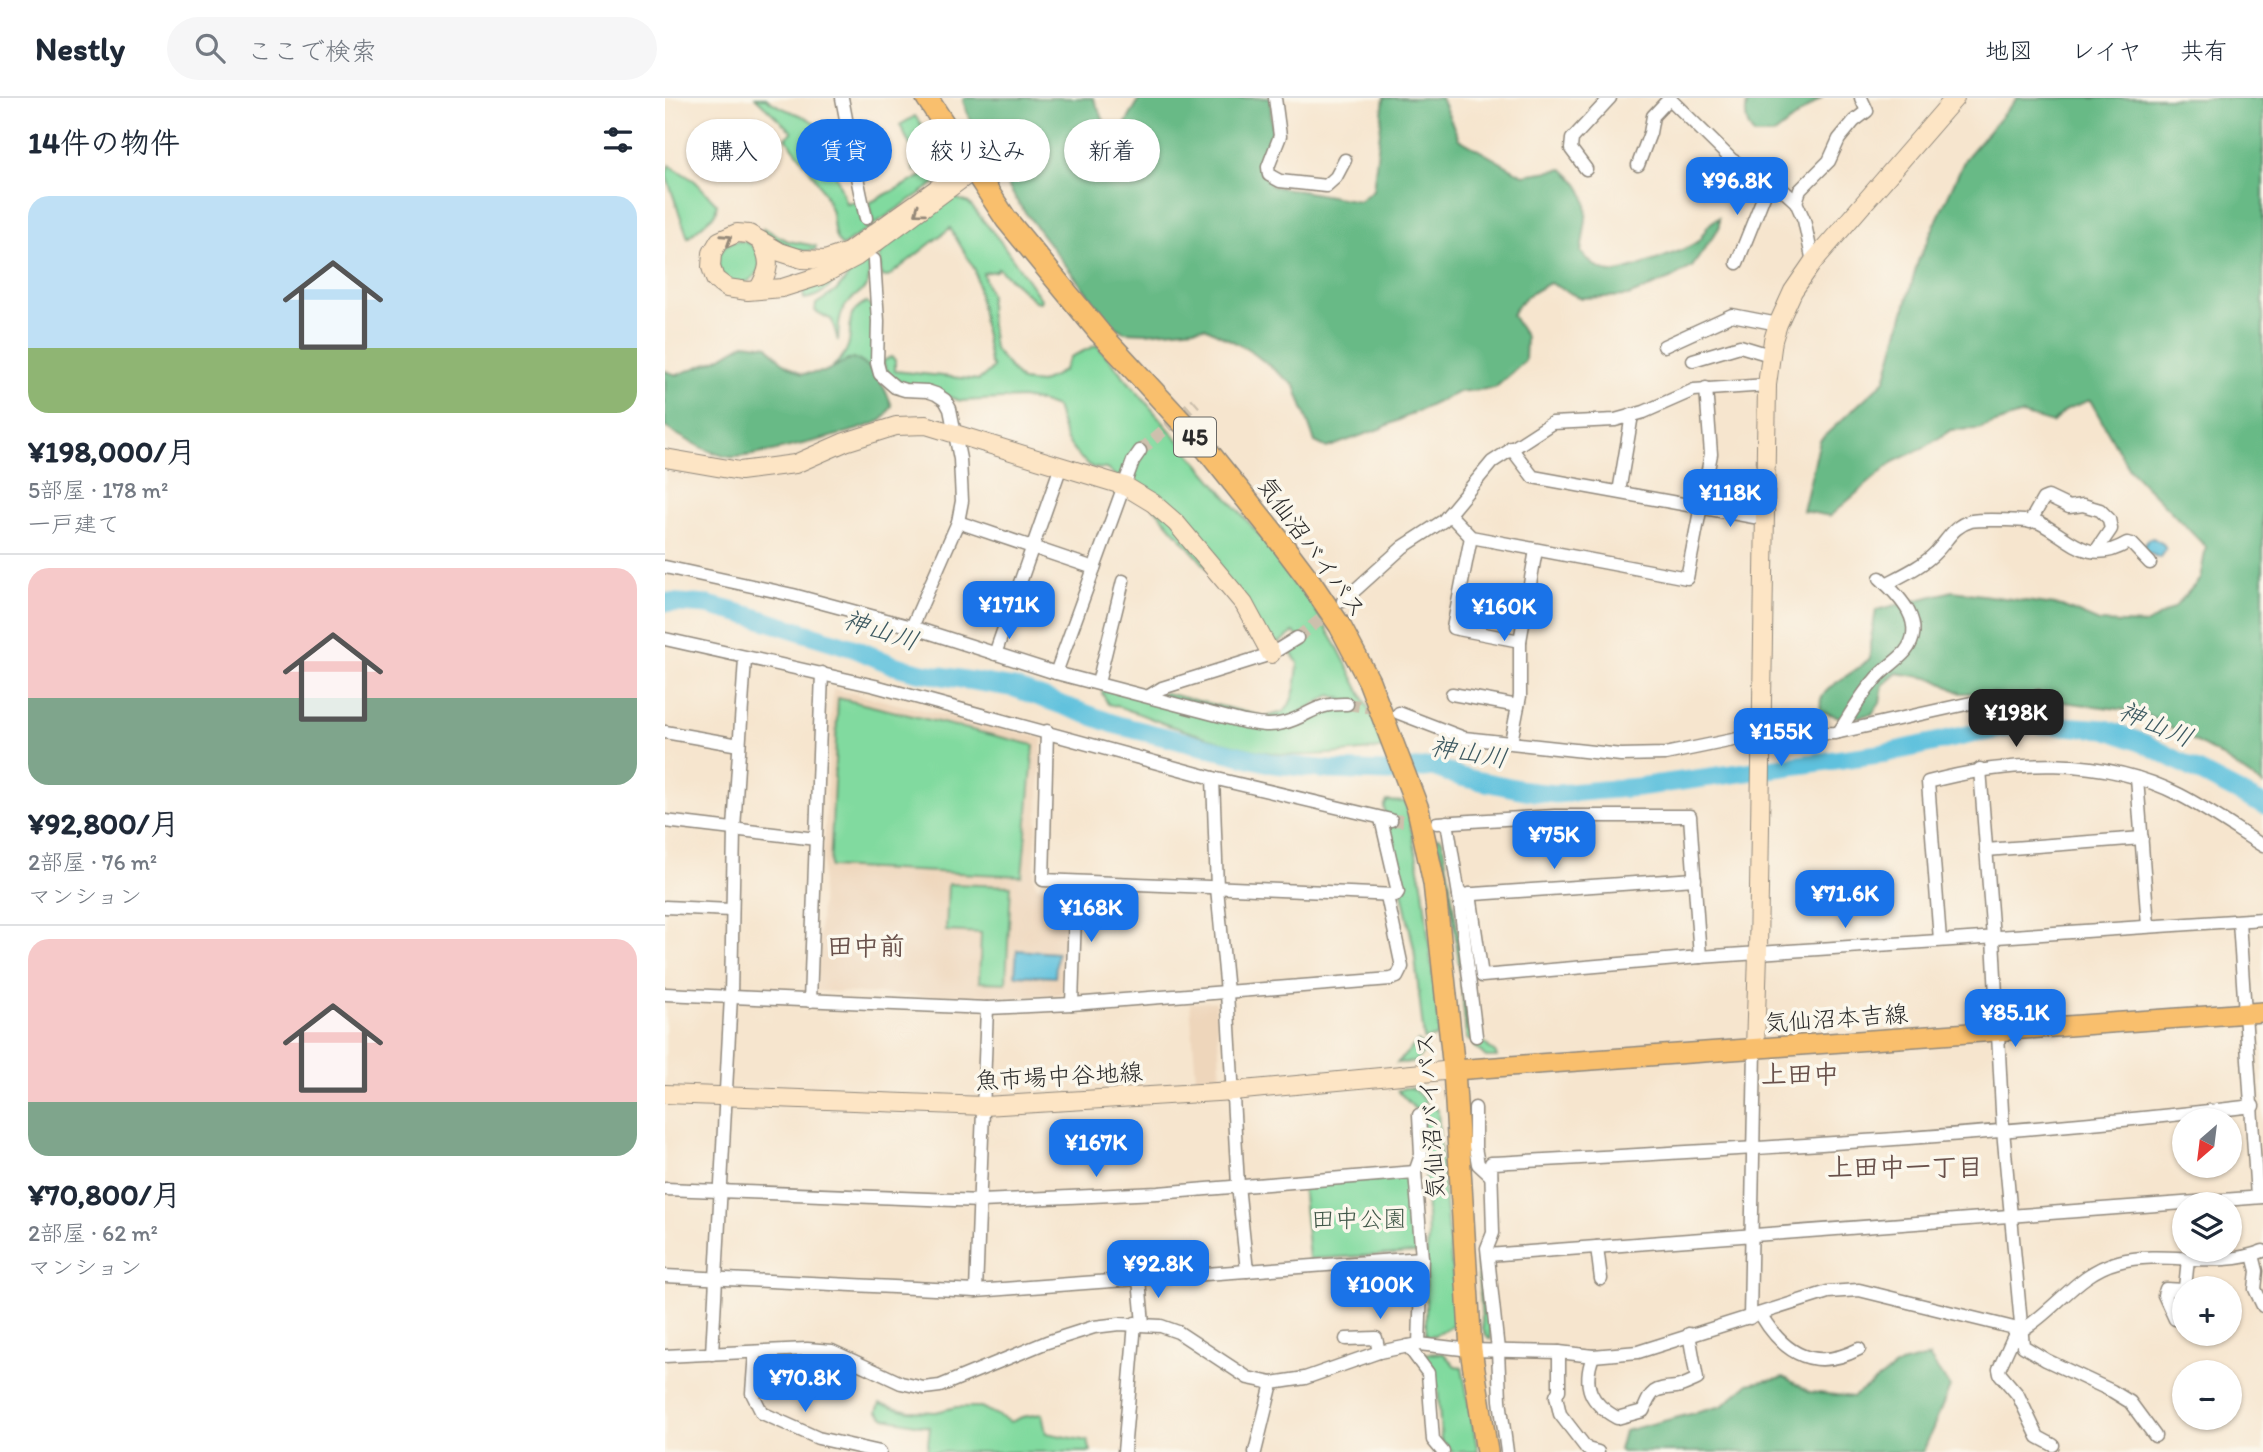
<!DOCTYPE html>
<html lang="ja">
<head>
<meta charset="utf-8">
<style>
	:root { --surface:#fff; --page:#f6f6f7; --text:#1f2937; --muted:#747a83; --line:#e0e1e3; --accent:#1a73e8 }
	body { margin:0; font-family:Itim,"Klee One",sans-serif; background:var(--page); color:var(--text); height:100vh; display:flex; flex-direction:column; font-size:26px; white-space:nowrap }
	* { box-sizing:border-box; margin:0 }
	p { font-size:23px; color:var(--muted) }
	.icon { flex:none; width:38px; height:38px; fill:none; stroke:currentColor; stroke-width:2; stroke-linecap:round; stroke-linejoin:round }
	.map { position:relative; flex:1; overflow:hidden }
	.details { display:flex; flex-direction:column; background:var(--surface); width:665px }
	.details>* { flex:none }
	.top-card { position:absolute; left:21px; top:21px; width:665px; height:63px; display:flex; gap:14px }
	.needle { width:46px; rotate:208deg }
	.fabs { position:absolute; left:1507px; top:1010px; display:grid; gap:14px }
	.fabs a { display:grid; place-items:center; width:70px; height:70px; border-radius:50%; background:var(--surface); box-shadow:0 2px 5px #0004; font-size:35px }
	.price { position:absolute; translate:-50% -60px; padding:0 16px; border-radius:14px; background:var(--accent); color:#fff; font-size:23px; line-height:46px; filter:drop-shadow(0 2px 4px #0008) }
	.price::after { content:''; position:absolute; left:50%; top:42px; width:21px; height:16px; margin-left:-10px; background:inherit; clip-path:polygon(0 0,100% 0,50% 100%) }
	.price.active { background:#222; color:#fff }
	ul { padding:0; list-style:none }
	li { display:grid; align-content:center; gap:14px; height:371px; padding:0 28px }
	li+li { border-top:2px solid var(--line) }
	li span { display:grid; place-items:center; height:217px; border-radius:21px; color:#555 }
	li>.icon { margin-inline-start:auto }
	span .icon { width:126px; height:126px; fill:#fffc; stroke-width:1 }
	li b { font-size:30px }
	h2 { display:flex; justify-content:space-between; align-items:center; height:84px; padding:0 28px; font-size:30px }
	.pill { padding:0 24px; border-radius:32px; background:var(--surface); box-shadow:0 2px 5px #0004; font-size:24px; line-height:63px }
	.pill.active { background:var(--accent); color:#fff }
	header { display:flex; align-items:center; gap:42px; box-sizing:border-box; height:98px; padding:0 35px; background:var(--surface); border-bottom:2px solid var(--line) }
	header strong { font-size:33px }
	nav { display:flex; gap:38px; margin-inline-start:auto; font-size:24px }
	.search { width:490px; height:63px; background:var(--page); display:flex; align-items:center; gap:18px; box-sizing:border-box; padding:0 24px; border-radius:38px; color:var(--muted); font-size:26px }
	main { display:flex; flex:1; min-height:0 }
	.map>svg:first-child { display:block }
</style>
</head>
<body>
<header>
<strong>Nestly</strong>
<div class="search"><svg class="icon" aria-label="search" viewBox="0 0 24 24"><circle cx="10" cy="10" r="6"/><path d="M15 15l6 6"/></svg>ここで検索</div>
<nav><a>地図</a><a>レイヤ</a><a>共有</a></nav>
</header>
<main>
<section class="details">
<h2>14件の物件<svg class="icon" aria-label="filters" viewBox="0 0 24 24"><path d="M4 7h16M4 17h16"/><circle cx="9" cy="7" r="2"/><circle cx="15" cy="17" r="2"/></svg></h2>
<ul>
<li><span style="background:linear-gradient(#bfe0f5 70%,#8fb573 0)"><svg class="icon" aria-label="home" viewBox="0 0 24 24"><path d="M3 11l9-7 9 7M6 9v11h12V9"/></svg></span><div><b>¥198,000/月</b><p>5部屋 · 178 m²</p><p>一戸建て</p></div></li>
<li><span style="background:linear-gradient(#f6c9c9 60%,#7fa58c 0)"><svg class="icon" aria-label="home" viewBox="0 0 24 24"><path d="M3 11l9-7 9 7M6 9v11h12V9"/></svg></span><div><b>¥92,800/月</b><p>2部屋 · 76 m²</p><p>マンション</p></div></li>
<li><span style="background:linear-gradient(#f6c9c9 75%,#7fa58c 0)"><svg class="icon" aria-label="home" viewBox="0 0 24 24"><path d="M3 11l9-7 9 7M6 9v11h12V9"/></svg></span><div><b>¥70,800/月</b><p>2部屋 · 62 m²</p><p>マンション</p></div></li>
</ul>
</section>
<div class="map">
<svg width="1598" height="1354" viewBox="0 0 1598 1354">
	<rect width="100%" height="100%" fill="#fbf7ec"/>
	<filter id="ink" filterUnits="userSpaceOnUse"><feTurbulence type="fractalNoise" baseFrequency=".0143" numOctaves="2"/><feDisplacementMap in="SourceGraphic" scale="14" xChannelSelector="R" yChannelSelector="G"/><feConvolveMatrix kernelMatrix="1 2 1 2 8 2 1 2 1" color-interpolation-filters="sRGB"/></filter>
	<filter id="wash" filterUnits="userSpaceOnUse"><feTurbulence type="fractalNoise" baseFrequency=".00686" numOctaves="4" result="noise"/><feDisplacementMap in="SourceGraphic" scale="28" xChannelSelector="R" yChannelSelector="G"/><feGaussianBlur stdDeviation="1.57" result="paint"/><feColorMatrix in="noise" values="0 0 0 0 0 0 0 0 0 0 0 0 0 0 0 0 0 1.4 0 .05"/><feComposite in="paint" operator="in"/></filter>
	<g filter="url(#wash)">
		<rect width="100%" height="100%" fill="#f6e5ce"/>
		<g fill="#eed6bb">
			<polygon points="168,591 377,640 369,781 372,789 402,790 406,795 399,892 395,897 320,901 151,893"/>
			<polygon points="550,903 556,979 531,980 525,905"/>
		</g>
		<g fill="#81da9f" stroke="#568265" stroke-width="2">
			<path d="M 91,0 L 101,0 C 123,19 153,13 162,44 L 156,47 L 152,54 L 155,66 L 170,74 L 181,105 L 192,103 L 197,123 L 207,121 L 204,105 L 263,75 L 259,72 L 249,73 L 247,62 L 251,59 L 235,27 L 250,18 L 279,58 L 281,69 L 278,80 L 177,148 C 166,139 170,124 166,112 C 157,85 138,62 121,40 L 127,34 Z"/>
			<polygon points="4,67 30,83 52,106 50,116 23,140 1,77"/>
			<path d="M 287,99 L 304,105 L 336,144 L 376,201 L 375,204 L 370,203 L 333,170 L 331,173 L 318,175 L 325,198 L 324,212 L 329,251 L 356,283 L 376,285 L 398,273 L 405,259 L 432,247 L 603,447 L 641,496 L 673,550 L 710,623 L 721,650 C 689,654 657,658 625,657 C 588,655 544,640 509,629 C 487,622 466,611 443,606 L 437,595 L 439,589 L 599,630 L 677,601 L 666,597 L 625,620 L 605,624 L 493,598 L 500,595 L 601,619 C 606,617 613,616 618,614 C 630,605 632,579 633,565 L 624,552 L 636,542 L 629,534 L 614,545 L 608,545 L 471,389 L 469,370 L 461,371 L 454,380 L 441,371 L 428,370 L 413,358 L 401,341 L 391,309 L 377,304 L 357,300 L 296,303 L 229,282 L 222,275 L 218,263 L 226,259 L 230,262 L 230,273 L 314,282 L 328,270 L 325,264 L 310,172 L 285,130 L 223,179 L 216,178 L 214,151 Z"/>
			<path d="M 98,130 L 123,143 L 151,148 L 150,152 C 131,156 114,145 98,137 Z"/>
			<circle cx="74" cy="164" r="21"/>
			<path d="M 200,164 L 204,164 C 207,199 195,187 179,210 C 173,220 174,231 173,243 L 167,222 L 150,213 L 151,206 L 171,193 L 190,170 Z"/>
			<path d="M 179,174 C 167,187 157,199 139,201 L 138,193 L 161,184 Z"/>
			<path d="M 201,204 L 207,209 L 214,282 L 188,260 L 166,270 C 173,264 180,258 183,248 C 189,230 177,217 201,204 Z"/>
			<polygon points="173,600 369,647 357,778 165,769"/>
			<polygon points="722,703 741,704 758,791 774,933 771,939 759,941 749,851 719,709"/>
			<path d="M 774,739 L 777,742 L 796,851 L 803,929 L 808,940 L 807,943 L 803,942 L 801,936 C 795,870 789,805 771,740 Z"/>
			<polygon points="283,786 346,788 341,885 314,884 316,835 281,833"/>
			<polygon points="815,941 831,956 832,959 821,959 809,948"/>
			<polygon points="753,943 762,950 750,964 732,965"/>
			<polygon points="739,990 747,990 761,1003 752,1013 733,993"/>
			<path d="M 763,1007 L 773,1012 C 776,1084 786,1153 792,1225 L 770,1237 L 761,1238 L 761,1162 L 763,1140 L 758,1021 L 755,1013 L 758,1008 Z"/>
			<polygon points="745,1078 751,1155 644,1161 637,1086"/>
			<polygon points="817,1146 826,1241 823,1240 818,1232 812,1164"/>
			<polygon points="778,1255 790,1268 797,1269 813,1354 788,1354 776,1342 773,1290 760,1256"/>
			<polygon points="215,1306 244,1313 271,1314 291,1309 316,1309 346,1324 357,1319 377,1316 381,1335 423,1343 426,1354 262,1354 265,1329 220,1320 212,1313"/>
		</g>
		<g fill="#68ba86" stroke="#4a7258" stroke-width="2">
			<path d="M 299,0 L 428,0 L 444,33 L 455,36 L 475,0 L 605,0 L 608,44 L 595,69 L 607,88 L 694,103 L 708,92 L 719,0 L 776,0 L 794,41 L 858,77 L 898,71 C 931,97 921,117 916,154 C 925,164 933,173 947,174 C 958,175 1025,151 1033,143 C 1041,134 1042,124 1054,120 L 1054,130 L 1027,169 L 1005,181 L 963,198 L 915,200 L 885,185 C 869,193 855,200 847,217 L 861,239 L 860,263 L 830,290 L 794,294 L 717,330 L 662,350 L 650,344 L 630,288 L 583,251 L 540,229 L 481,235 L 459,234 L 446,226 L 353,105 L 304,20 L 298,3 Z"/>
			<path d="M 1084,0 L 1156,0 L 1108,37 L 1089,37 C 1081,27 1078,13 1084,0 Z"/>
			<path d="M 1352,0 L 1598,0 L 1598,687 L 1550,654 L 1477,614 L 1326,595 L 1296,595 L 1269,581 L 1232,575 L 1218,587 L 1215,605 L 1207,616 L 1181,621 L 1155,613 C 1156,609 1155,605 1156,601 C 1161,587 1194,573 1205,560 L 1205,546 L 1211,512 L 1288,493 L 1397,508 L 1434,524 L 1482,526 L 1510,509 L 1535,481 L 1541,449 L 1464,371 L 1425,302 L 1402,311 L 1387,325 L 1357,316 L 1313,331 L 1286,332 L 1262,348 L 1228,364 L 1165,418 L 1138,413 L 1155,342 L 1220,282 L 1253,163 L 1300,61 Z"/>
			<path d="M 80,245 L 103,248 L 116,263 L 137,276 L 159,274 L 188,260 C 209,268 219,287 227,308 C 224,312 221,318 218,321 C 204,332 82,361 64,359 C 45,356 16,339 0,329 L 0,273 L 12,277 L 53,261 Z"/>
			<polygon points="1264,1259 1285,1289 1258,1354 957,1354 954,1352 959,1333 1057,1308 1083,1286 1119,1279 1145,1294 1188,1299 1235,1266"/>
		</g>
		<g fill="#5fc1dd" stroke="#457684" stroke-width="2">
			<polygon points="1488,440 1498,446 1501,452 1495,460 1481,454 1479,449 1483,441"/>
			<polygon points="352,852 392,855 390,879 350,877"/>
		</g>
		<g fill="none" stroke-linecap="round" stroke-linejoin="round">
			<polyline stroke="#5fc1dd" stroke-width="19" points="0,504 43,507 89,519 191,551 228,567 253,574 350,590 452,627 609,666 665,672 723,674 768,669 796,679 869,694 891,696 973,689 1221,655 1307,636 1367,626 1441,631 1483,647 1598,707"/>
		</g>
	</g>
	<g filter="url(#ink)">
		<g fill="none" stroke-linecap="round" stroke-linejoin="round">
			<g stroke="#cdc0ad" stroke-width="12" stroke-dasharray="12 6" stroke-linecap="butt">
				<polyline points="475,353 531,304"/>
				<polyline points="632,540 670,510"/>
				<polyline points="682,606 720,612"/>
				<polyline points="726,722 762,724"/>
			</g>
			<defs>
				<g id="street">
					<path d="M 177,0 C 185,40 191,80 201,120"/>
					<polyline points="610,0 615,38 603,69 604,77 615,83 661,88 671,79 680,62"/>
					<polyline points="1004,0 1067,62 1119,93 1131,104 1139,122 1148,164"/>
					<polyline points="973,67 985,35 988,18 1004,1"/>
					<polyline points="921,71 906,51 907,41 945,0"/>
					<polyline points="1131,104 1135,92 1164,63 1174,41 1189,23 1202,13 1196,0"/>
					<polyline points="209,162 213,223 212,265 215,276 230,289 240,292 262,293 271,296 280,302 285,311 295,361 297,403 293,424 247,529"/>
					<polyline points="1072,165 1104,85"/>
					<polyline points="999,248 1067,217 1113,226"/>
					<polyline points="1028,262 1075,248 1105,257"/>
					<polyline points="846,350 868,379 1100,421"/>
					<polyline points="954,394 967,317"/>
					<polyline points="784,416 806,439 1022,480 1046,356 1041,290"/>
					<polyline points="293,424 429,470"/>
					<polyline points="1365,424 1378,401 1383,399 1404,409 1418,407 1435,412 1444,421 1446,431 1431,453"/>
					<polyline points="806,439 788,530 855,543"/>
					<path d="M 0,469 L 128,497 L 247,529 L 391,575 L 579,624 C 592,626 605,629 618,625 C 646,618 648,605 682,606"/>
					<path d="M 1221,486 C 1238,477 1258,468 1271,454 C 1283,442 1288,428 1306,423 C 1315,421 1368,422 1375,425 C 1406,441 1423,468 1462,445 L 1467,446 L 1485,465"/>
					<polyline points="678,503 738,449 778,423 827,364 887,325 950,322 979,314 1029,292 1102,287"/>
					<polyline points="0,541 210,588 548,680 726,722"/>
					<polyline points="330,556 396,368"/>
					<polyline points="391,575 468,363 475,353"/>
					<polyline points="433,585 458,483"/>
					<polyline points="787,596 853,608"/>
					<polyline points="484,598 497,590 590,561 606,556 632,540"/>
					<polyline points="734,615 799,640 956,657 1000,656 1097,636 1170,635 1306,605 1374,598"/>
					<polyline points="382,633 378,782 731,797 733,794 716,721"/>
					<polyline points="0,634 74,647"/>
					<path d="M 1174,634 C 1185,617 1195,599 1208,584 C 1217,572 1230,565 1240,554 C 1263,526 1234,498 1215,480"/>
					<polyline points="846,644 855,598 855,543 871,452"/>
					<polyline points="1315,671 1328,840 1338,1032 1358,1248 1381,1262 1447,1293 1465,1304 1490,1338"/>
					<polyline points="548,680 552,790 562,894 573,1087 582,1173"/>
					<polyline points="1472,680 1483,828"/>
					<polyline points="0,723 151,741"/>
					<polyline points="782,724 794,797 1030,781"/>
					<polyline points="772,725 890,718 1025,718 1035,859"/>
					<polyline points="1321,752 1477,740"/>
					<polyline points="805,796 817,878 1035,859 1598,821"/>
					<polyline points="794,797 811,938"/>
					<polyline points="0,809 66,812"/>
					<polyline points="1574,823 1592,1099"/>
					<path d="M 1275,842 L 1263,684 C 1345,662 1437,657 1515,697 C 1544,712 1571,731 1598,748"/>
					<polyline points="0,896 322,910 407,906 726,881 732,879 737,869 722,798"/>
					<polyline points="145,903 157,575"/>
					<polyline points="407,906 411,785"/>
					<polyline points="810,1010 810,1049 813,1066 826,1078"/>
					<polyline points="750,1074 756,1057 754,1017"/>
					<polyline points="0,1091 316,1103 493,1095 750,1074 757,1160"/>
					<polyline points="932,1149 936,1181"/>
					<polyline points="823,1157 1598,1099"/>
					<polyline points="1588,1157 1592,1173 1590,1191 1598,1208"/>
					<polyline points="0,1178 311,1193 757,1160 754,1246"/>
					<polyline points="474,1181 478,1226"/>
					<polyline points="1520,1190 1523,1161"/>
					<polyline points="311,1193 322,910"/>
					<path d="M 1096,1217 C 1119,1256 1149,1274 1194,1251"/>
					<polyline points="1085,1220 1090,951"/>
					<polyline points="1510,1221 1499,1197 1501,1191 1519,1192"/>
					<polyline points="1352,1231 1334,1271 1335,1276 1353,1297 1373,1339 1388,1347"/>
					<polyline points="681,1241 711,1240 714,1254"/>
					<polyline points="743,1248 763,1275 768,1342 778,1354"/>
					<polyline points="90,1254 87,1295 97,1315 153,1340 215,1354"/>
					<polyline points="894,1254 894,1292 891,1298 895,1316 922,1351 933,1354"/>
					<polyline points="47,1256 66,898 69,731 80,561"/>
					<path d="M 0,1258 L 142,1251 L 167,1253 L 236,1285 L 259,1290 L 275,1288 L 382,1244 L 429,1229 L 454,1226 L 496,1228 L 513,1234 L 583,1280 L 607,1285 L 640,1280 L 714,1254 L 754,1246 L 806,1252 L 894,1254 L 928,1258 L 973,1254 L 1163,1194 L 1194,1192 L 1357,1232 C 1391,1212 1413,1174 1453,1164 C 1500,1151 1552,1172 1598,1153"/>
					<path d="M 928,1258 C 917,1288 925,1305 952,1320 L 978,1313 C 987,1292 988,1291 1011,1289 C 1018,1288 1025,1284 1032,1281 L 1024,1236"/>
					<polyline points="459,1354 470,1225"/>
					<polyline points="590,1354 607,1285"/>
					<path d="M 842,1354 L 835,1302 L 833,1252 L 822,1150 L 828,1135 L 826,1065 C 1080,1051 1335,1038 1588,1008"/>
				</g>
				<g id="secondary">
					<polyline points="305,67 183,154 160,162 137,161 115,154 84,136 72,135 54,143 47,155 46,169 50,181 62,190 83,193 117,190 155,178 191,159 309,72"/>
					<path d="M 93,192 C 104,173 107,164 96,144"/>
					<polyline points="0,360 75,373 130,366 180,344 231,328 261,327 460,388 488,405 511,425 579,506 606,556"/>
					<polyline points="1090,951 1093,855 1102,287 1108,242 1113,226 1128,193 1148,164 1290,0"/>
					<polyline points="0,996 320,1008 568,993 789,972"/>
				</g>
				<polyline id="primary" points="789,972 1598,914"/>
				<polyline id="highway" points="262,0 341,121 435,235 537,346 607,433 644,482 675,528 704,583 753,711 769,785 789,972 806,1252 822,1354"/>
			</defs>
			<use href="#street" stroke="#90887c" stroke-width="15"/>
			<use href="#secondary" stroke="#90887c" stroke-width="20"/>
			<use href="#primary" stroke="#90887c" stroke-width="22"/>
			<use href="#highway" stroke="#90887c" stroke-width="24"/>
			<use href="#street" stroke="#fff" stroke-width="12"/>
			<use href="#secondary" stroke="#fde5c5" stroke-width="18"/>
			<use href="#primary" stroke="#f9bf6d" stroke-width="19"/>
			<use href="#highway" stroke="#f9bf6d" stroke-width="21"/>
		</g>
		<defs><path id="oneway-chevron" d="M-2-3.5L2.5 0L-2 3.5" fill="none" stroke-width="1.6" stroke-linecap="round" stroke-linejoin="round" transform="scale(1.75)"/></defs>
		<g stroke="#948878">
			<use href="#oneway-chevron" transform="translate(254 113) rotate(144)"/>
			<use href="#oneway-chevron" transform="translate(62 141) rotate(-33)"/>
		</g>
	</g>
	<g text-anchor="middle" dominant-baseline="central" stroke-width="7" stroke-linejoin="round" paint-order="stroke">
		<rect fill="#fbf7ec" stroke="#696865" stroke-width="2" x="509" y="319.5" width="42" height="39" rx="5"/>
		<g font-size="23" font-weight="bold" fill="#2b2b2b">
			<text x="530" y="339">45</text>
		</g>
		<g font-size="24" fill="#2b2b2b" stroke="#fbf7ec">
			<text transform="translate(647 449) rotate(54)">気仙沼バイパス</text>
			<text transform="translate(1171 920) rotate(-4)">気仙沼本吉線</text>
			<text transform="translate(394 978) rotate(-3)">魚市場中谷地線</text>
			<text transform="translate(765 1018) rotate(-94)">気仙沼バイパス</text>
		</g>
		<g font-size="24" fill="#405748" stroke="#fbf7ec">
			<text x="694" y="1120">田中公園</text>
		</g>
		<g font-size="26" font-style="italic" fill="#3b5860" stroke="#fbf7ec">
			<text transform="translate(216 532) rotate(18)">神山川</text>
			<text transform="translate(1491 626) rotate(23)">神山川</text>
			<text transform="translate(804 654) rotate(10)">神山川</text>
		</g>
		<g font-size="26" font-weight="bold" fill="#69514b" stroke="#fbf7ec">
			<text x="201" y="848">田中前</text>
			<text x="1135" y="976">上田中</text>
			<text x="1240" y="1069">上田中一丁目</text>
		</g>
	</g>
</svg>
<div class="fabs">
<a><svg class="needle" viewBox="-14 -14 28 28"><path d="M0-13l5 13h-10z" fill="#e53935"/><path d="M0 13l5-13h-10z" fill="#747a83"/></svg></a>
<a><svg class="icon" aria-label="layers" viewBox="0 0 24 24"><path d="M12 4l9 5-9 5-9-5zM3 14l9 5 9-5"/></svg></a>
<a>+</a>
<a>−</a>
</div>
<b class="price" style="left:1072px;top:119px">¥96.8K</b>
<b class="price" style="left:1065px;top:431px">¥118K</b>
<b class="price" style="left:344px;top:543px">¥171K</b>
<b class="price" style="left:839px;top:545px">¥160K</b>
<b class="price active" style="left:1351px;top:651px">¥198K</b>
<b class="price" style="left:1116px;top:670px">¥155K</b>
<b class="price" style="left:889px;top:773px">¥75K</b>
<b class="price" style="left:1180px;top:832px">¥71.6K</b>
<b class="price" style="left:426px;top:846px">¥168K</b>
<b class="price" style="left:1350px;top:951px">¥85.1K</b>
<b class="price" style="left:431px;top:1081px">¥167K</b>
<b class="price" style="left:493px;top:1202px">¥92.8K</b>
<b class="price" style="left:715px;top:1223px">¥100K</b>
<b class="price" style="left:140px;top:1316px">¥70.8K</b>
<div class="top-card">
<a class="pill">購入</a>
<a class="pill active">賃貸</a>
<a class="pill">絞り込み</a>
<a class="pill">新着</a>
</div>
</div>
</main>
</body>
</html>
